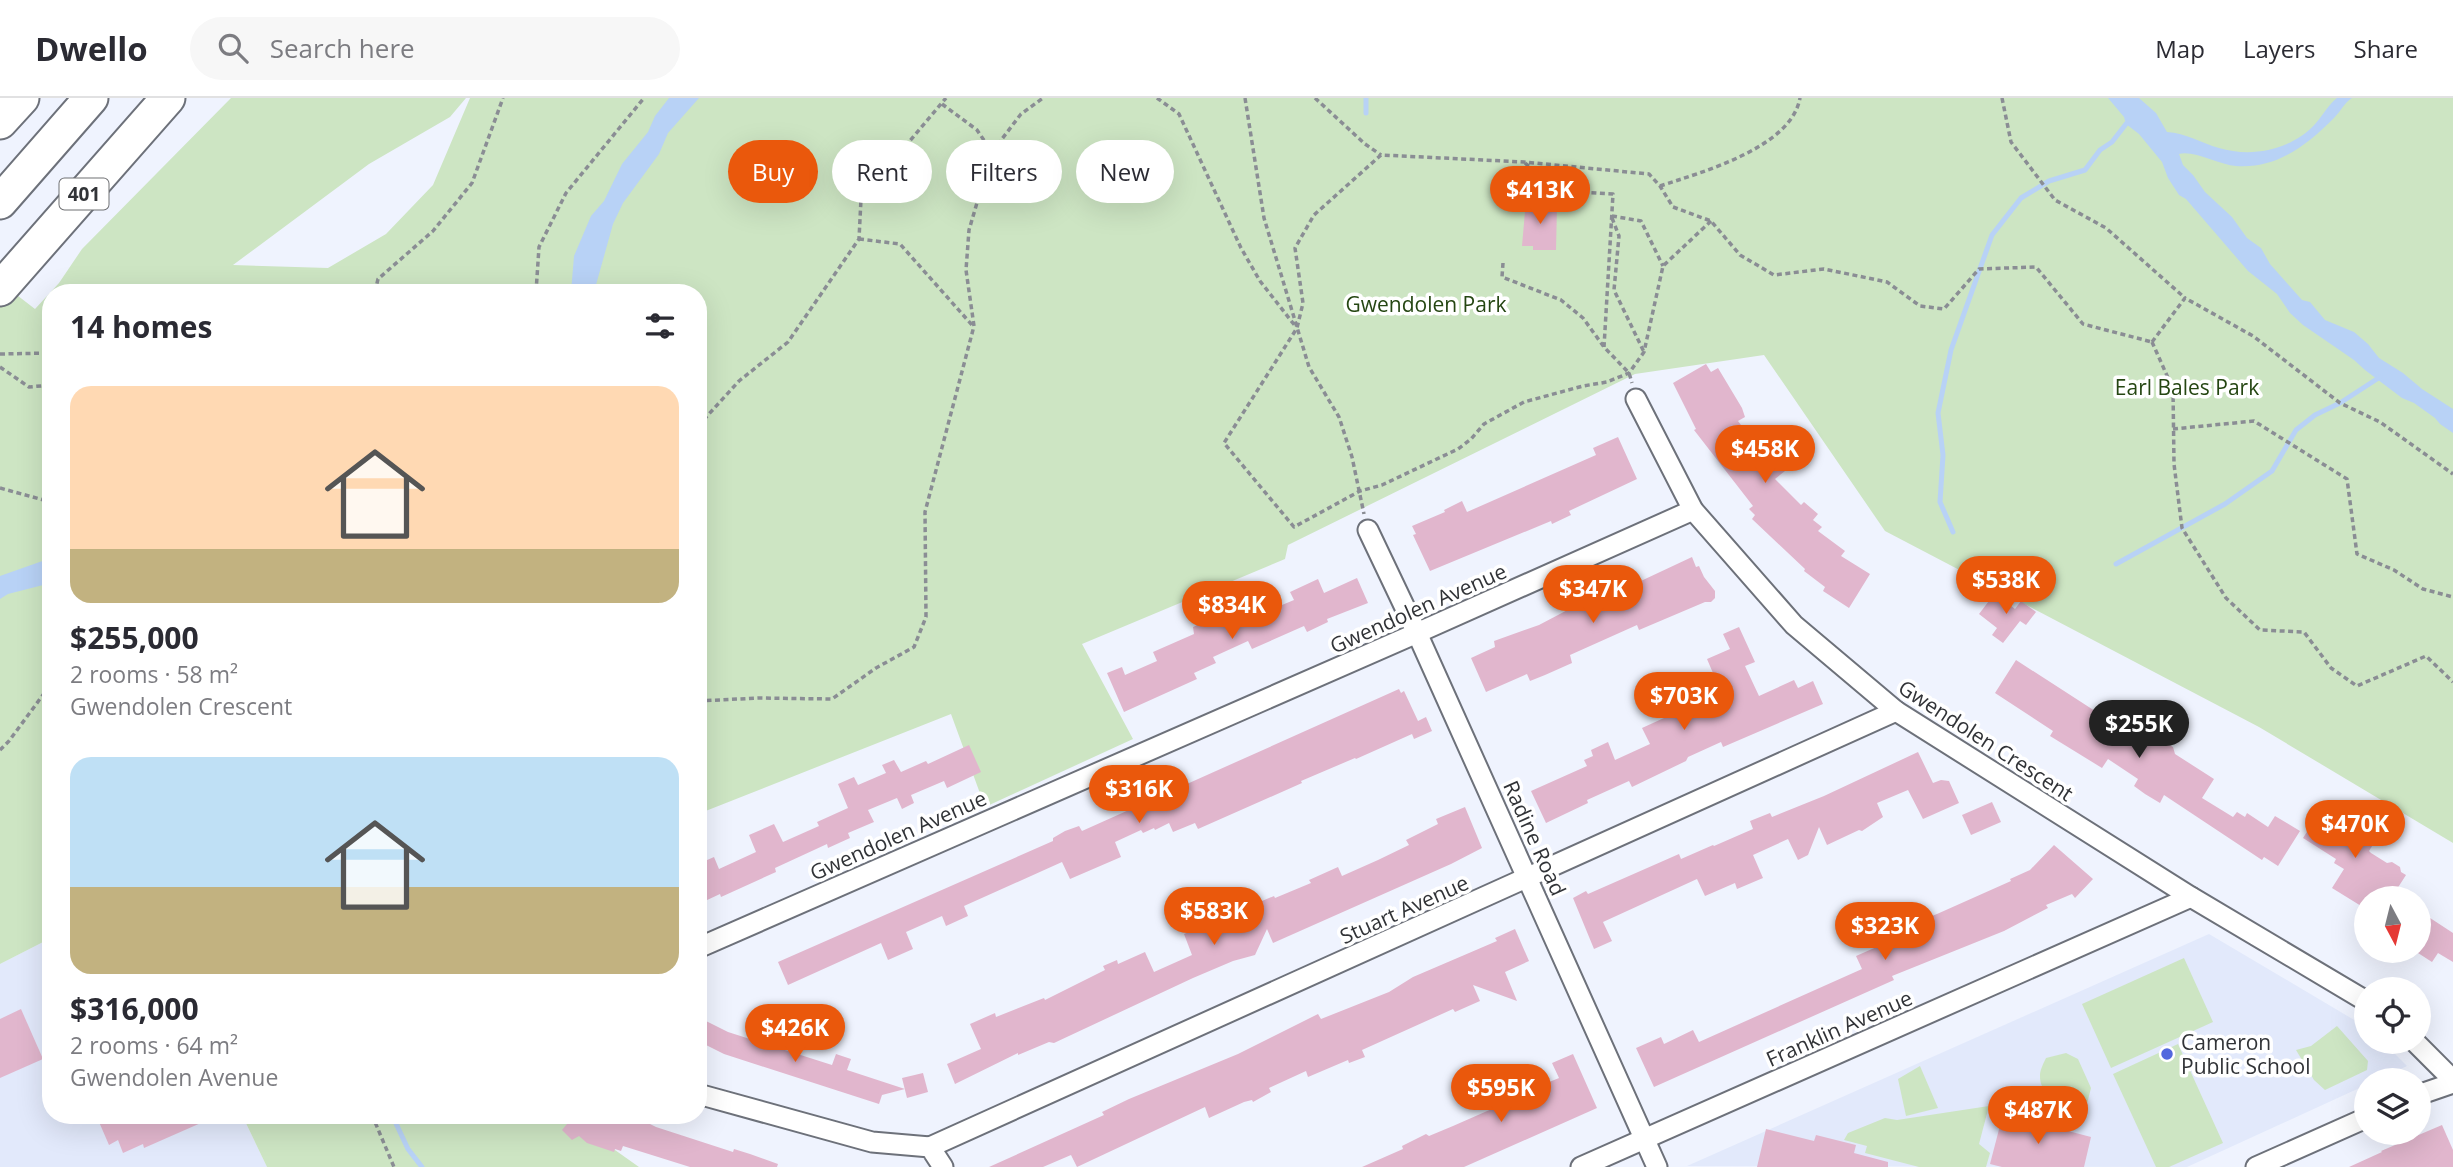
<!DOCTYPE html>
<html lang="en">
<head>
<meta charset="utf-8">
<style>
	:root { --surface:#fff; --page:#f7f7f7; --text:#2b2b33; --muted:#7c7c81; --line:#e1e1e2; --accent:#ea580c }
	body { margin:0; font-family:"Open Sans",sans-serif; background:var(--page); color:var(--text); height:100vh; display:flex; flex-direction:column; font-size:26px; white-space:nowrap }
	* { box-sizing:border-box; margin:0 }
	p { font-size:23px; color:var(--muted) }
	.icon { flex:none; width:38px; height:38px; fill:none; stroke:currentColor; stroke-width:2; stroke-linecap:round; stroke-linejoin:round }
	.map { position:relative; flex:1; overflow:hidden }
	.sheet { position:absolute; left:42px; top:186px; width:665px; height:840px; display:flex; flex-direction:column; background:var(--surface); border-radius:28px; box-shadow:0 7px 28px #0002 }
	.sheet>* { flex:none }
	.top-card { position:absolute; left:728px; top:42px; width:665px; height:63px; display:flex; gap:14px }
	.needle { width:46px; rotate:173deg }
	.buttons { position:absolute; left:2354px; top:788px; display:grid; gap:14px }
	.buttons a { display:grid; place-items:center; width:77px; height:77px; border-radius:50%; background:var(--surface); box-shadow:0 7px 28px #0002; font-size:35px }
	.price { position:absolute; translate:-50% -60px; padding:0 16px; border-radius:24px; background:var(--accent); color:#fff; font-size:23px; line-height:46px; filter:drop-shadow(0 2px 4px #0008) }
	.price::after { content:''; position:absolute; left:50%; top:42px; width:21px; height:16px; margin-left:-10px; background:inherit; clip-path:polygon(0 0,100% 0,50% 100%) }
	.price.on { background:#222; color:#fff }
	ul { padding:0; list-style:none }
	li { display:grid; align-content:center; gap:14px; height:371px; padding:0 28px }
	li span { display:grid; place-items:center; height:217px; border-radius:21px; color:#555 }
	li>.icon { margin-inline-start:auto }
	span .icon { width:126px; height:126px; fill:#fffc; stroke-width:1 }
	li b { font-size:30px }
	h2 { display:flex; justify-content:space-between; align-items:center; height:84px; padding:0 28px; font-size:30px }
	.tag { padding:0 24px; border-radius:32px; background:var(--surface); box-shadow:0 7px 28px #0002; font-size:24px; line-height:63px }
	.tag.on { background:var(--accent); color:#fff }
	header { display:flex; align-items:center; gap:42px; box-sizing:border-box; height:98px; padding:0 35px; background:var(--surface); border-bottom:2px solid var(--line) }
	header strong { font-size:33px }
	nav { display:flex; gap:38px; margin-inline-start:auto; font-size:24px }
	.search { width:490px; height:63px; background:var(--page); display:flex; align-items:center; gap:18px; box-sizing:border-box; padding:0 24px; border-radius:38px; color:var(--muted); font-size:26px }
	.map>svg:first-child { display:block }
</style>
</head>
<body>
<header>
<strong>Dwello</strong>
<div class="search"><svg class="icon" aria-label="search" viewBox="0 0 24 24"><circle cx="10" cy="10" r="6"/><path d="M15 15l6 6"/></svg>Search here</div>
<nav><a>Map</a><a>Layers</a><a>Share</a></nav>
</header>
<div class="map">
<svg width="2453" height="1069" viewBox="0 0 2453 1069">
	<rect width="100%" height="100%" fill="#eff3fe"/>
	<g fill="#e2e9fb">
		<polygon points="2209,836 2366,929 2366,943 2382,943 2407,968 2377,982 2366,982 2366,987 2187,1069 1687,1068"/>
		<polygon points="51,840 51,1017 242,1017 267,1069 0,1069 0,866"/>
	</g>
	<g fill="#cde5c3">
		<polygon points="231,0 466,0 450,19 369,66 233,167 328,170 386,136 433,87 470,0 2453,0 2453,745 2259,629 1885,433 1764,257 1635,276 1288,447 1285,461 1082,546 1133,641 985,709 951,616 698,716 698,194 51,194 51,840 0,866 0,184 35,211 59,185 82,151"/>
		<polygon points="2184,860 2213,924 2111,970 2082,906"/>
		<polygon points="2337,928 2368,963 2367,972 2325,992 2314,982 2296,952 2311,948"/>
		<polygon points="2178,946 2223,1045 2169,1069 2156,1069 2113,976"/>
		<path d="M 2066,955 L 2078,961 L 2091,990 L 2087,1006 C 2068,1015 2039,1000 2040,977 C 2040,972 2044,964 2046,960 Z"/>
		<polygon points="1920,968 1938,1010 1906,1018 1898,981"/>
		<polygon points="1989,1008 1979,1046 1990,1055 1986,1069 1919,1069 1865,1055 1867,1048 1844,1042 1848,1035 1885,1020 1897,1022"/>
		<polygon points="242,1017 574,1017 598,1040 639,1069 267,1069"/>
	</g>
	<g fill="#b8d2f6">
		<polygon points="669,0 699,0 668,35 659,56 623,105 613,126 594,194 571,194 574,158 591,118 604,103 622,66 648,34 655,18"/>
		<path d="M 2108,0 L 2139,0 L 2156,15 L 2167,34 C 2186,35 2201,45 2219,50 C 2252,60 2292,52 2316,25 C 2323,17 2328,7 2337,0 L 2352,0 C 2344,5 2341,13 2334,20 C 2307,47 2277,71 2236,68 C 2219,67 2194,52 2179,56 L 2183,67 L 2193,77 L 2205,94 L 2232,119 L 2247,140 L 2261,150 L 2270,166 L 2302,202 L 2310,204 L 2325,222 L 2354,234 L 2368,246 L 2379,260 L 2403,275 L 2422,291 L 2453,311 L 2453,335 L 2440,326 L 2435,320 L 2414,305 L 2402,300 L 2365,272 L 2354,262 L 2303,227 L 2290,215 L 2277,196 L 2248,173 L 2186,101 L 2179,97 L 2168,80 L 2162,64 L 2139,36 L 2126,26 L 2124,19 Z"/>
		<polygon points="51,460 51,485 8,496 0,501 0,478"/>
	</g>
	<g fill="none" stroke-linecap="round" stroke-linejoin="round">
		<g stroke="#b8d2f6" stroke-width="5">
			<polyline points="1366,15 1366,0"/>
			<polyline points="1953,434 1940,404 1943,357 1938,315 1951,252 1992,137 2021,100 2049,83 2085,72 2100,52 2112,44 2126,26"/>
			<polyline points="2116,466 2225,406 2272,373 2296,332 2315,317 2340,305 2380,279"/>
			<polyline points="392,1017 408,1051 422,1069"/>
		</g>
	</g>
	<g fill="#e1b6cd">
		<polygon points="1526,102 1548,102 1548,108 1557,108 1556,152 1533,152 1533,148 1522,148"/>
		<polygon points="1706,266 1711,274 1718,270 1742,310 1745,319 1738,323 1761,354 1767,350 1785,373 1775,381 1801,407 1804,404 1818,416 1813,422 1822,429 1818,433 1845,453 1841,458 1870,476 1849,510 1823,493 1825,489 1804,473 1805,471 1752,421 1755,417 1749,411 1753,408 1694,332 1696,331 1673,285"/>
		<polygon points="1618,339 1637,381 1569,413 1571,417 1552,426 1551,423 1430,473 1413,437 1416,436 1412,428 1445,414 1444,412 1462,403 1467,414 1596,357 1593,350"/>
		<polygon points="1692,459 1696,469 1699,468 1704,479 1715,493 1715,500 1711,504 1705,504 1639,532 1637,527 1570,557 1572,565 1545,577 1530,583 1527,576 1486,594 1471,560 1495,549 1494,543 1539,527 1577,507 1579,512"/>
		<polygon points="1357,480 1368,505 1327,521 1328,524 1307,534 1304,528 1252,551 1248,543 1213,559 1216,565 1194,575 1197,581 1124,614 1107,575 1122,569 1125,577 1157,563 1153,554 1194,536 1193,529 1220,517 1227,530 1294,502 1290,494 1318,481 1324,495"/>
		<polygon points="1995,495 2015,511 2021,503 2036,514 2026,527 2020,523 2003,545 1992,537 1997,530 1979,516"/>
		<polygon points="1739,529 1755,564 1745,568 1759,598 1794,582 1798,590 1813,583 1823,606 1723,649 1721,644 1688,659 1686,663 1632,689 1629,683 1587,702 1588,705 1546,725 1531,693 1587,668 1584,662 1593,658 1591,652 1608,644 1615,662 1650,646 1642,630 1721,594 1707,561 1730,551 1723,536"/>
		<polygon points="2016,562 2129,635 2161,609 2147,635 2173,649 2175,656 2214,681 2202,700 2233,719 2237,714 2245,719 2247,715 2268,729 2275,718 2300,733 2278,768 2264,759 2262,762 2164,697 2160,705 2145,696 2134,688 2138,681 2108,661 2102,670 2050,638 2053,633 1995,595"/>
		<polygon points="1399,591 1401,595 1404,593 1418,623 1426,619 1432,633 1414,641 1412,636 1356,661 1355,660 1301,683 1302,685 1198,731 1195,725 1173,734 1169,725 1155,732 1154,730 1143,735 1141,732 1115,744 1121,759 1070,781 1062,764 964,808 968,818 946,828 942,818 906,834 913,851 888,862 881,845 788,887 778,864 1053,743 1053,740 1065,733 1079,728 1082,733"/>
		<polygon points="969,647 981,674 947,690 944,683 911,697 914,705 902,711 897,700 868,712 874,724 848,735 850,740 828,750 827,746 775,770 776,774 721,799 720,796 705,803 698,788 698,766 714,759 719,771 756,754 749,737 774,726 783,744 819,728 817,724 848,710 838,686 854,679 858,687 886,675 882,667 894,662 901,674 926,663 928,666"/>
		<polygon points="1918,654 1933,685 1941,682 1949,683 1959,705 1923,721 1908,692 1877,705 1883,719 1862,733 1859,732 1827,747 1819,729 1808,757 1798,762 1788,741 1753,757 1763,780 1737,791 1735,785 1705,798 1697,781 1603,824 1612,843 1594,851 1573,800 1586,793 1588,796 1679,756 1681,761 1713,747 1714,748 1753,731 1750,723 1770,715 1772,719 1824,698"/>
		<polygon points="1992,704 2001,724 1971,737 1962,717"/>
		<polygon points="2325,706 2350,722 2346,729 2374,745 2369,753 2371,755 2387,765 2392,764 2400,769 2401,774 2406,777 2397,791 2411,800 2366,800 2366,811 2332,790 2344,771 2334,765 2336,761 2303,740"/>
		<polygon points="1465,709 1482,750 1451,766 1273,845 1267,831 1255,857 1233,863 1193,880 1054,945 1049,944 1018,957 1018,955 955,986 947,966 981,951 970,926 995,915 996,919 1044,900 1045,902 1105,872 1103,868 1117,862 1118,866 1145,854 1154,874 1192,857 1184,836 1274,798 1275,800 1311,785 1309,782 1338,769 1342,778 1378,762 1409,747 1406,742 1438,726 1436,721"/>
		<polygon points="2054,747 2093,781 2075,800 2072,796 2046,807 2048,810 2004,833 1892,878 1894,882 1654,989 1636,950 1661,939 1664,946 1693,932 1699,944 1862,871 1856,858 1888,844 1884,834 1912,822 1913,825 1937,816 2011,783 2010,781 2030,772"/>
		<polygon points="2427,818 2453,835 2453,864 2438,855 2432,864 2418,855 2418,819 2425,822"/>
		<polygon points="1515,831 1529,863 1505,874 1517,903 1473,887 1480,903 1455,914 1453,911 1362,952 1365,959 1349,965 1348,962 1308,979 1306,973 1269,990 1271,994 1253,1004 1252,1002 1244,1004 1209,1020 1205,1009 1077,1069 1071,1057 1043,1069 989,1069 1104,1017 1102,1014 1129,1001 1238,956 1318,916 1321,921 1389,894 1413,879 1497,843 1495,840"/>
		<polygon points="21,911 43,961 0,980 0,921"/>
		<polygon points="698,919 728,934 832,967 836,956 851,961 847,972 905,991 882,997 879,1006 724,956 698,943"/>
		<polygon points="1573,956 1597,1010 1464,1069 1362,1069 1403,1051 1402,1048 1426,1036 1429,1038 1453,1028 1494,1010 1493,1007 1559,980 1552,965"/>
		<polygon points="923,975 928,994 907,1000 902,980"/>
		<polygon points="2003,1016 2091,1039 2084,1069 2002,1069 1990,1066"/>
		<polygon points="96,1017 219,1017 144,1050 143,1046 123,1055 118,1042 109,1047"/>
		<polygon points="558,1017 635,1017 649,1021 648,1025 656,1029 733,1054 734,1051 750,1056 778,1066 777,1069 690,1069 623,1048 621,1053 615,1051 614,1054 587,1045 579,1038 572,1042 562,1032 567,1026"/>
		<polygon points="2442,1027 2453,1052 2453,1069 2349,1069 2382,1054 2381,1053"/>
		<polygon points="1766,1031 1814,1043 1816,1037 1856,1047 1854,1055 1888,1064 1888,1069 1757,1069"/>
	</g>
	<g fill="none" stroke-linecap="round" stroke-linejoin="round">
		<defs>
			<g id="minor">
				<polyline points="1636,301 1693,412 1794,527 1896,613 2191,799 2366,903"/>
				<polyline points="1368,432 1417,535 1657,1069"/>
				<polyline points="698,850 1417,535 1693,412"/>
				<polyline points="2414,943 2453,982"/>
				<polyline points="698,996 872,1044 930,1049 943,1069"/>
				<polyline points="2418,997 2453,985"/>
				<polyline points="930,1049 1896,613"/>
				<polyline points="1581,1069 2191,799"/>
				<polyline points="2256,1069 2366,1020"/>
			</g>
			<g id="motorway">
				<polyline points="0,24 22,0"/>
				<polyline points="0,104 91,0"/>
				<polyline points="0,191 168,0"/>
			</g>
		</defs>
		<use href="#minor" stroke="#6d717a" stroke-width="23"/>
		<use href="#motorway" stroke="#6d717a" stroke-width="37"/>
		<g stroke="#8a8d94" stroke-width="3.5" stroke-dasharray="5 3.5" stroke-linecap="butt">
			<polyline points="1157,0 1179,16 1241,150 1260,183 1296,229"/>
			<polyline points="1245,0 1264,120 1309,269 1339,319 1352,359 1364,416"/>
			<polyline points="1315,0 1365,46 1381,57"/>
			<polyline points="2002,0 2011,44 2055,102 2106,130 2185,200"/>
			<polyline points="942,6 977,32 992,54"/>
			<polyline points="1525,65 1559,93 1613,96 1604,249"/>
			<path d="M 1660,88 C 1702,74 1791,50 1800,0"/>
			<polyline points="1612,118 1641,123 1663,168"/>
			<polyline points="1612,120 1619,138 1614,192 1644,254"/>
			<polyline points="1711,123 1663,168 1644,254 1629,275 1607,284 1583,288 1524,304 1484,326 1471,341 1458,351 1382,387 1360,393 1294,429 1224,345 1297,230 1303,205 1295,150 1314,117 1381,57 1524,64 1649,76 1660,88 1673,109 1711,123 1740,157 1774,177 1824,171 1887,184 1920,208 1944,211 1979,171 2036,169 2083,226 2152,244"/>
			<polyline points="859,141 900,146 972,227"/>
			<polyline points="1503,165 1502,179 1561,202 1583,220 1604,249 1629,275 1632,285"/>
			<polyline points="375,194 378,181 433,133 472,85 503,0"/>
			<polyline points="536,194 539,149 566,95 644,0"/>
			<polyline points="2152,244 2173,291 2174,366 2182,430 2226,500 2260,532 2304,534 2331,570 2357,588 2426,558 2453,584"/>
			<polyline points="2152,244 2185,200 2253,238 2340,305 2380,324 2453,376"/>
			<polyline points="0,256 51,255"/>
			<polyline points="0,269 29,289 51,287"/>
			<polyline points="698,328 739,283 788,244 859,141 861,101 946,0"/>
			<polyline points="2173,331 2254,323 2347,381 2357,456 2394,472 2423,491 2453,499"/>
			<polyline points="0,390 51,404"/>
			<polyline points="698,603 758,600 832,601 876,570 914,549 926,519 925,414 974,228 966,172 969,132 992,54 1021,16 1043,0"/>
			<polyline points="0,652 9,643 51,586"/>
			<polyline points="372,1017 394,1069"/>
		</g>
		<use href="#minor" stroke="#fff" stroke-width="19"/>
		<use href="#motorway" stroke="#fff" stroke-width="33"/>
	</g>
	<circle fill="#5368de" stroke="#fff" stroke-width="2.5" cx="2167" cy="956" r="7"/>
	<g text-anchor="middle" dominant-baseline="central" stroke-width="7" stroke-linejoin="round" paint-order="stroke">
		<rect fill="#fff" stroke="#6f7073" stroke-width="2" x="59.5" y="80.5" width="49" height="31" rx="5"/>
		<g font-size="19" font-weight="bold" fill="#313337">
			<text x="84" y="96">401</text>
		</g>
		<g font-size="21" fill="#254612" stroke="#fff">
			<text x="1426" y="206">Gwendolen Park</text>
			<text x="2187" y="289">Earl Bales Park</text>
		</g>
		<g font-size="21" fill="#313337" stroke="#fff">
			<text transform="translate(1418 510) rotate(-24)">Gwendolen Avenue</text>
			<text transform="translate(1986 642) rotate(33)">Gwendolen Crescent</text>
			<text transform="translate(898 737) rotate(-24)">Gwendolen Avenue</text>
			<text transform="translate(1535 740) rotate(66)">Radine Road</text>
			<text transform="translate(1404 811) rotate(-24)">Stuart Avenue</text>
			<text transform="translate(1839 930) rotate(-24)">Franklin Avenue</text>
		</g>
		<g font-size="21" fill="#313337" stroke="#fff" text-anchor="start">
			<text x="2181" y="944">Cameron<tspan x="2181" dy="24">Public School</tspan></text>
		</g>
	</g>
</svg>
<div class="buttons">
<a><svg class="needle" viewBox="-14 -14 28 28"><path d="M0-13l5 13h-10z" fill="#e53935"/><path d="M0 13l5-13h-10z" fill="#7c7c81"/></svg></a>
<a><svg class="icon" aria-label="locate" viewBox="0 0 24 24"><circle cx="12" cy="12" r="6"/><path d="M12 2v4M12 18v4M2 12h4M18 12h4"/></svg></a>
<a><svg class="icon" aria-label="layers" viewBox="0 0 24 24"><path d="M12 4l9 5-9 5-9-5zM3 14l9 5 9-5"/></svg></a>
</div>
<b class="price" style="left:1540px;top:128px">$413K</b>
<b class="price" style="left:1765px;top:387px">$458K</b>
<b class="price" style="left:2006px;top:518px">$538K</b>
<b class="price" style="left:1593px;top:527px">$347K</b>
<b class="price" style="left:1232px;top:543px">$834K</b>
<b class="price" style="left:1684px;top:634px">$703K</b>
<b class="price on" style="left:2139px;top:662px">$255K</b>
<b class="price" style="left:1139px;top:727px">$316K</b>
<b class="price" style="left:2355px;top:762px">$470K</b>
<b class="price" style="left:1214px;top:849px">$583K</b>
<b class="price" style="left:1885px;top:864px">$323K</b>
<b class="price" style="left:795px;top:966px">$426K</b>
<b class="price" style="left:1501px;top:1026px">$595K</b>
<b class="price" style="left:2038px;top:1048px">$487K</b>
<div class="top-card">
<a class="tag on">Buy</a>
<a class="tag">Rent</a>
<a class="tag">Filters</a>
<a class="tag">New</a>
</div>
<section class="sheet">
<h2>14 homes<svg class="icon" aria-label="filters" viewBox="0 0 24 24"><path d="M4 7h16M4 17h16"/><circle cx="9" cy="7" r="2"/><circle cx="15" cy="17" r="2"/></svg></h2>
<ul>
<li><span style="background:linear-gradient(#ffd9b3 75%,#c2b280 0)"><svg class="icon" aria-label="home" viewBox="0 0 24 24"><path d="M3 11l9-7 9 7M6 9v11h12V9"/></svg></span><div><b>$255,000</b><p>2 rooms · 58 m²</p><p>Gwendolen Crescent</p></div></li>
<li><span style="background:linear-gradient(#bfe0f5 60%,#c2b280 0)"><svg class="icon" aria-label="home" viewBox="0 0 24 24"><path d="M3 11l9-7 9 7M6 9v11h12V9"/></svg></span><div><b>$316,000</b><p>2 rooms · 64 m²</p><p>Gwendolen Avenue</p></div></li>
</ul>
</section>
</div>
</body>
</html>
